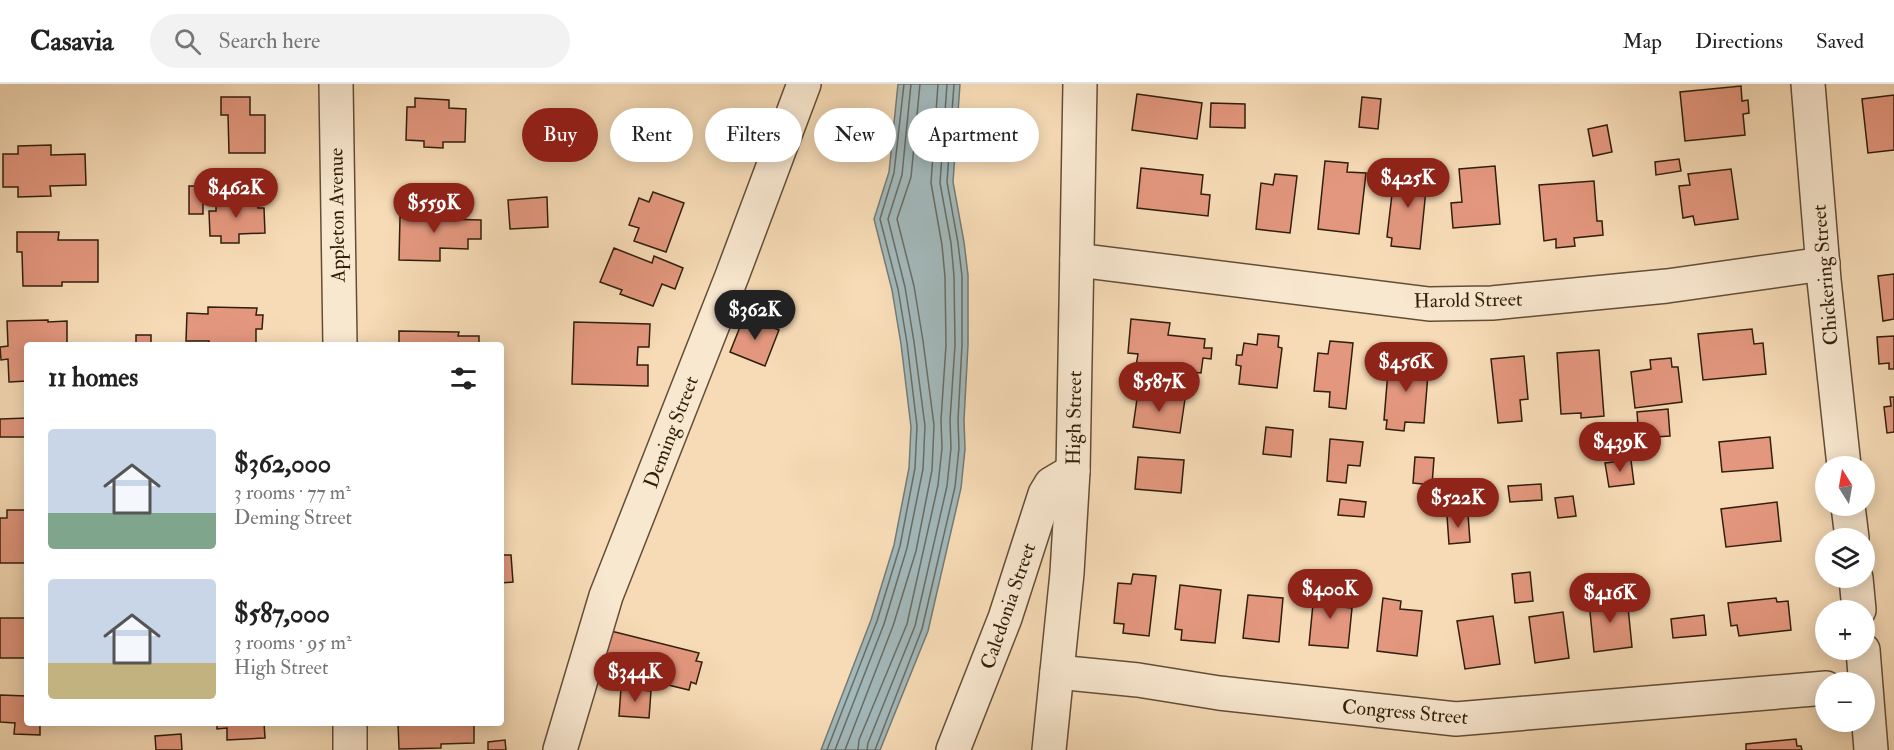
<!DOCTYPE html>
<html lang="en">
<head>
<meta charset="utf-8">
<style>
	:root { --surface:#fff; --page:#f2f2f2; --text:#222; --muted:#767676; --line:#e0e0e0; --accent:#8f2418 }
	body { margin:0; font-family:"IM FELL Double Pica",serif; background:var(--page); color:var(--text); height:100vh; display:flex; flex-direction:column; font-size:22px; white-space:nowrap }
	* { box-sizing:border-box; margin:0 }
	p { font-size:20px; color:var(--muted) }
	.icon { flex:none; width:33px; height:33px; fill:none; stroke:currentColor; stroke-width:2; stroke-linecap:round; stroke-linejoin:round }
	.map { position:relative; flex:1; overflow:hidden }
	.drawer { position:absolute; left:24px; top:258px; width:480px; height:384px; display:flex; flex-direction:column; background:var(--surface); border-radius:6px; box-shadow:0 3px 15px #0003 }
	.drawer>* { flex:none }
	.top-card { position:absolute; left:522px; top:24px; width:570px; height:54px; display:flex; gap:12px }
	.needle { width:39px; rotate:349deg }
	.controls { position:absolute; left:1815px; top:372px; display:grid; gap:12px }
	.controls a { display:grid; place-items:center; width:60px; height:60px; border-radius:50%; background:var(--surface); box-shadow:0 3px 15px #0003; font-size:30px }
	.price { position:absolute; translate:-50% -51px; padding:0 14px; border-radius:21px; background:var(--accent); color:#fff; font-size:20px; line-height:39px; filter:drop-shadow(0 2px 3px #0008) }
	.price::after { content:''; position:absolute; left:50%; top:36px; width:18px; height:14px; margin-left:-9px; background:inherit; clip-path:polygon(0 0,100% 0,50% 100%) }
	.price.on { background:#222; color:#fff }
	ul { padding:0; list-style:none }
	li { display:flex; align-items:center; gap:18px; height:150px; padding:0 24px }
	li span { display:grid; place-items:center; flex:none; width:168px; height:120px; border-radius:6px; color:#555 }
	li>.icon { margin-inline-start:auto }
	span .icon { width:72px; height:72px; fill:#fffc; stroke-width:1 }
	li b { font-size:26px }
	h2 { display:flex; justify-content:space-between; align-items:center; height:72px; padding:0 24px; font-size:26px }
	.chip { padding:0 21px; border-radius:27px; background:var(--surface); box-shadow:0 3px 15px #0003; font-size:21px; line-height:54px }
	.chip.on { background:var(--accent); color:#fff }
	header { display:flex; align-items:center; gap:36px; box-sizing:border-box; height:84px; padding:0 30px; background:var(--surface); border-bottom:2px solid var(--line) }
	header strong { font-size:28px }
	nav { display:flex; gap:33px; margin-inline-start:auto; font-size:21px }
	.search { width:420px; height:54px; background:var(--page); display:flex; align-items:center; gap:15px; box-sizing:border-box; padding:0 21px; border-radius:33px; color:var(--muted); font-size:22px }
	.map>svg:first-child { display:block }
</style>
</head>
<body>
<header>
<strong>Casavia</strong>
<div class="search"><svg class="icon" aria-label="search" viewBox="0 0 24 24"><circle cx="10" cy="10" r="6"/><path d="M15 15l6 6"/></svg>Search here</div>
<nav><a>Map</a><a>Directions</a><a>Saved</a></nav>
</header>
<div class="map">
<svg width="1894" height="666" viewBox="0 0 1894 666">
	<rect width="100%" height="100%" fill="#f6dbb6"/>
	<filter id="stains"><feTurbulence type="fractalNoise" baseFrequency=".00333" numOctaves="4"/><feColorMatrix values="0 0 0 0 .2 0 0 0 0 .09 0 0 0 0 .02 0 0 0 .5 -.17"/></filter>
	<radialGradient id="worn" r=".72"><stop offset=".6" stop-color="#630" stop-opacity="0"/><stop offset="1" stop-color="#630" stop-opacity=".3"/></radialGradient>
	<polygon fill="#a2b8ba" stroke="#747b74" stroke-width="1.5" points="898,0 960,0 953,98 964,158 968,191 968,261 964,336 965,365 961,404 928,547 880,666 821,666 871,536 894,461 909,384 911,343 901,260 892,206 874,135 889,88"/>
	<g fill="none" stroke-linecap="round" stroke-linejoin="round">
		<g stroke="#696c63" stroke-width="1.5">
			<polyline points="827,666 877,537 900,462 915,384 917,342 907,259 898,205 880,135 894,89 904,0"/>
			<polyline points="835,666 884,540 907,464 923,385 925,342 914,258 905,203 888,135 902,91 911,0"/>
			<polyline points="845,666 893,542 916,467 932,386 934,341 923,257 914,202 897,135 911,93 920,0"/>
			<polyline points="858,666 859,656 907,540 938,401 942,364 941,336 946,261 945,193 942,161 931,99 938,0"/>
			<polyline points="867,666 868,659 915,542 947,402 951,364 950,336 955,261 954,192 951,159 940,99 947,0"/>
			<polyline points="875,666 922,545 955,403 959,364 958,336 962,261 962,192 958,159 947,98 954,0"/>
		</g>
	</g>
	<g fill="#e3977e" stroke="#301f0c" stroke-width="1.5">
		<polygon points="1741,2 1742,17 1748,16 1749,29 1743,30 1745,51 1685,57 1680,8"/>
		<polygon points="1137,10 1202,19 1197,55 1132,46"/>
		<polygon points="1894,11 1894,66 1868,69 1862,15"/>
		<polygon points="221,13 250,13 250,31 265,31 265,69 229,69 228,31 221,31"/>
		<polygon points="1362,13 1381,15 1378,45 1359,43"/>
		<polygon points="415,14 449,16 449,24 466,25 465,58 443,58 443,64 424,63 424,57 406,56 407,23 415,23"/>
		<polygon points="1211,19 1245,20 1245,44 1210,43"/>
		<polygon points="1607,41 1612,68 1593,72 1588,45"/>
		<polygon points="51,61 51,71 85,70 86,101 50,102 51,112 18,113 18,103 3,103 3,70 18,70 18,62"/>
		<polygon points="1679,75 1681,87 1656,91 1655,78"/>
		<polygon points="1325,77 1348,79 1347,88 1366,89 1359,150 1318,145"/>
		<polygon points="1495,82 1500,140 1453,144 1451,119 1462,118 1459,85"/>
		<polygon points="1404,83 1428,86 1420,165 1391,162 1392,154 1387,153 1394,93 1403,94"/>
		<polygon points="1141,84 1203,91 1201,110 1210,111 1208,132 1137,124"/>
		<polygon points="1731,85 1738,135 1695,141 1693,132 1683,134 1679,102 1690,101 1688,90"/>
		<polygon points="1275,90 1297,92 1290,149 1256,145 1261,99 1273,101"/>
		<polygon points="1594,97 1597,137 1602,137 1603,151 1574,154 1575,162 1556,164 1556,155 1544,157 1539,101"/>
		<rect x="189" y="102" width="14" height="28"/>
		<polygon points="653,108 684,119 666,168 634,157 639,144 629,141 639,114 649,118"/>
		<polygon points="257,113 258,124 264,124 265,149 239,150 239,159 221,159 221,152 210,152 209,127 216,127 216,114"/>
		<polygon points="547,113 548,143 510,145 508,116"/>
		<polygon points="414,123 443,124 443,135 481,136 481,155 468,155 468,165 440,164 440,177 399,176 400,133 414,134"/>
		<polygon points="17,148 59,148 58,156 98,156 98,198 62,198 62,202 23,202 22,168 17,168"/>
		<polygon points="614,164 652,179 654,172 683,184 675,205 662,200 653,222 620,210 622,206 600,198"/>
		<polygon points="1894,190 1894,235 1883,237 1878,192"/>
		<polygon points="208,223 257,224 256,231 263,231 262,245 256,245 256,261 208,261 209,257 186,257 187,229 208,230"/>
		<polygon points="744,233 779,246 765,282 730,268"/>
		<polygon points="1131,235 1170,239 1168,251 1205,255 1204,264 1212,264 1211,275 1203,274 1201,289 1136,282 1138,270 1128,269"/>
		<polygon points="48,236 48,238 67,237 67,260 27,261 27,297 9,298 8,275 1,276 0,263 8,262 7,237"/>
		<polygon points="574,238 650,240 649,263 638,263 637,281 648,281 648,302 572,300"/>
		<polygon points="1752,245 1754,260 1763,259 1766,290 1703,296 1698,250"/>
		<polygon points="399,247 459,248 458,252 479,252 479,261 399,261"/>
		<polygon points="1258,250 1279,252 1278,263 1282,264 1277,304 1239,300 1241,282 1236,281 1237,271 1242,271 1244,259 1257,261"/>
		<rect x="136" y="251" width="15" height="10"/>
		<polygon points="1894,252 1894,285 1889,285 1889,279 1879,280 1877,253"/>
		<polygon points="1330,257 1353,259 1346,325 1329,323 1330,308 1314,307 1318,269 1328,270"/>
		<polygon points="1599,266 1604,332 1581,334 1581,329 1561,330 1557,269"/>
		<polygon points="1524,272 1528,315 1520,316 1522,337 1498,339 1491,275"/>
		<polygon points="1671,274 1672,283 1678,283 1682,318 1635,324 1631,288 1651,285 1650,276"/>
		<polygon points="1389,275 1429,278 1424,339 1405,338 1404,347 1386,345 1387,336 1384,336"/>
		<polygon points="1138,308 1185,315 1180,349 1133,343"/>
		<polygon points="1890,313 1894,313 1894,348 1887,349 1884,323 1891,322"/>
		<polygon points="1668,325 1670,352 1639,354 1637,328"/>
		<polygon points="27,334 27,353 0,353 0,335"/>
		<polygon points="1266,343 1293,346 1291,373 1263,370"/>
		<polygon points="1770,353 1773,384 1722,388 1719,358"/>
		<polygon points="1330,355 1363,358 1360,382 1348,381 1346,399 1327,397"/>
		<polygon points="1138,373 1184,376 1181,409 1135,405"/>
		<polygon points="1415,373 1434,374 1432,401 1413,399"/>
		<polygon points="1631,376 1634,400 1609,403 1605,379"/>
		<polygon points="1541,400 1542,416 1510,418 1508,402"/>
		<polygon points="1573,412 1576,432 1558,434 1555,414"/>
		<polygon points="1340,415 1366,418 1364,433 1338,431"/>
		<polygon points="1777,418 1781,457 1726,463 1721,425"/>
		<polygon points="7,426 27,426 27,479 0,479 0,434 7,434"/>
		<polygon points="1468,430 1470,458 1449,460 1447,432"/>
		<polygon points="501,471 511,471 513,498 501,499"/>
		<polygon points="1530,488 1533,517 1515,519 1512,490"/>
		<polygon points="1133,490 1156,492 1149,552 1123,549 1124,540 1114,539 1118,499 1131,500"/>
		<polygon points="1321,497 1336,499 1334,522 1352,524 1348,564 1309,561 1313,520 1318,521"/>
		<polygon points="1180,501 1221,506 1215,559 1181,556 1182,546 1175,545"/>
		<polygon points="1248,511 1283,514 1279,558 1243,554"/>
		<polygon points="1627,513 1632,563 1594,568 1589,518"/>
		<polygon points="1383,514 1401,517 1400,525 1422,527 1417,572 1377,567"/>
		<polygon points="1776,514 1777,518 1788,517 1791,546 1739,552 1737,541 1731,542 1728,519"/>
		<polygon points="1563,528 1569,574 1535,579 1529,533"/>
		<polygon points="1704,531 1706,551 1673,554 1671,535"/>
		<polygon points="1493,532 1500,580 1465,585 1457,537"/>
		<rect x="0" y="534" width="27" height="40"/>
		<polygon points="611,547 699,569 696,577 702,578 696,600 691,598 689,606 602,585"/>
		<polygon points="621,604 651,607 649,634 619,632"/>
		<polygon points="0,611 27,612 27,639 40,639 40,651 14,650 15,639 0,638"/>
		<polygon points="217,639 264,639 265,654 227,656 227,644 217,645"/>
		<polygon points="398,639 474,639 474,659 441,660 441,664 399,665"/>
		<polygon points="181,650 182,666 156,666 155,652"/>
		<polygon points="1796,655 1797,662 1801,662 1802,666 1746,666 1746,660"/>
		<polygon points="505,656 506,666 488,666 488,658"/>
	</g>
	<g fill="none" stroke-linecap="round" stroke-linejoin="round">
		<defs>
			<g id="minor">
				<polyline points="336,0 340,261"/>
				<polyline points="1808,0 1824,196 1844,382"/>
				<polyline points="1077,176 1429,220 1492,219 1667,202 1823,180"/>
				<polyline points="1848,422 1852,454"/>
				<polyline points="1856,494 1859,526"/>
				<polyline points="1863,566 1871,666"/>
				<polyline points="1057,588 1138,596 1219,609 1456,635 1826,604"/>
				<polyline points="350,639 350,666"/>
				<polyline points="560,666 606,512 732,192 804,0"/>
				<polyline points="953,666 1005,534 1045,410 1051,400 1073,387"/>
				<polyline points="1049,666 1067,489 1073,387 1080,0"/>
			</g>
		</defs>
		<use href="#minor" stroke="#624e36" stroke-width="36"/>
		<use href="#minor" stroke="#f9e8d0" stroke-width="33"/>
	</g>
	<g text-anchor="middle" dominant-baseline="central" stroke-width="6" stroke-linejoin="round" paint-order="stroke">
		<g font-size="20" fill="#301f0c" stroke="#f9e8d0">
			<text transform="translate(337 131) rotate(-91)">Appleton Avenue</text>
			<text transform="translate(1825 191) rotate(-95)">Chickering Street</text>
			<text transform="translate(1468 216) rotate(-1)">Harold Street</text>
			<text transform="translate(1074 334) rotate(-89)">High Street</text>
			<text transform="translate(671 348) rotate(-69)">Deming Street</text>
			<text transform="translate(1008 522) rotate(-71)">Caledonia Street</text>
			<text transform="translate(1405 628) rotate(5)">Congress Street</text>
		</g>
	</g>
	<rect width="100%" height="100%" filter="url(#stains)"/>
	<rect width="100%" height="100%" fill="url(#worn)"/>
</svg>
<div class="controls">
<a><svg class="needle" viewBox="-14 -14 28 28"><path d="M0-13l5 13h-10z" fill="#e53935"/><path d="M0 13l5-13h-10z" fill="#767676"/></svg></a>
<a><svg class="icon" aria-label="layers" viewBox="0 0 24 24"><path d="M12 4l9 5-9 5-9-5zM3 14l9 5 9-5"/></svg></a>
<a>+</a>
<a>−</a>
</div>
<b class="price" style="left:1408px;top:125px">$425K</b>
<b class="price" style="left:236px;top:135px">$462K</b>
<b class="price" style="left:434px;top:150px">$559K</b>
<b class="price on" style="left:755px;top:257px">$362K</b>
<b class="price" style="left:1406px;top:309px">$456K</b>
<b class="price" style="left:1159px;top:329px">$587K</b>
<b class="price" style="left:1620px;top:389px">$439K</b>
<b class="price" style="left:1458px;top:445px">$522K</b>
<b class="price" style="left:1330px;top:536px">$400K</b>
<b class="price" style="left:1610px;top:540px">$416K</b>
<b class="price" style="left:635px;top:619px">$344K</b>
<div class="top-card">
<a class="chip on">Buy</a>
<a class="chip">Rent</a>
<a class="chip">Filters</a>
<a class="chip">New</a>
<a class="chip">Apartment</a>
</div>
<section class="drawer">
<h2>11 homes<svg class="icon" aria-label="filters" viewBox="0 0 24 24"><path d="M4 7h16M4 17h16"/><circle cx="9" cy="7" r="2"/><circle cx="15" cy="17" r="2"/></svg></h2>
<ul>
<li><span style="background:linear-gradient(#c9d6e8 70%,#7fa58c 0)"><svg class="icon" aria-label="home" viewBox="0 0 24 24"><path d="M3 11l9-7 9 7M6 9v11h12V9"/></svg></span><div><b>$362,000</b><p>3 rooms · 77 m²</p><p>Deming Street</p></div></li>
<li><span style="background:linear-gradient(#c9d6e8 70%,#c2b280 0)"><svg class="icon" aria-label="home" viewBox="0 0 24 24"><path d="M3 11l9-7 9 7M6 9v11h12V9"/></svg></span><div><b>$587,000</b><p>3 rooms · 95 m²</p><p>High Street</p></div></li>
</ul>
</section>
</div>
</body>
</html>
